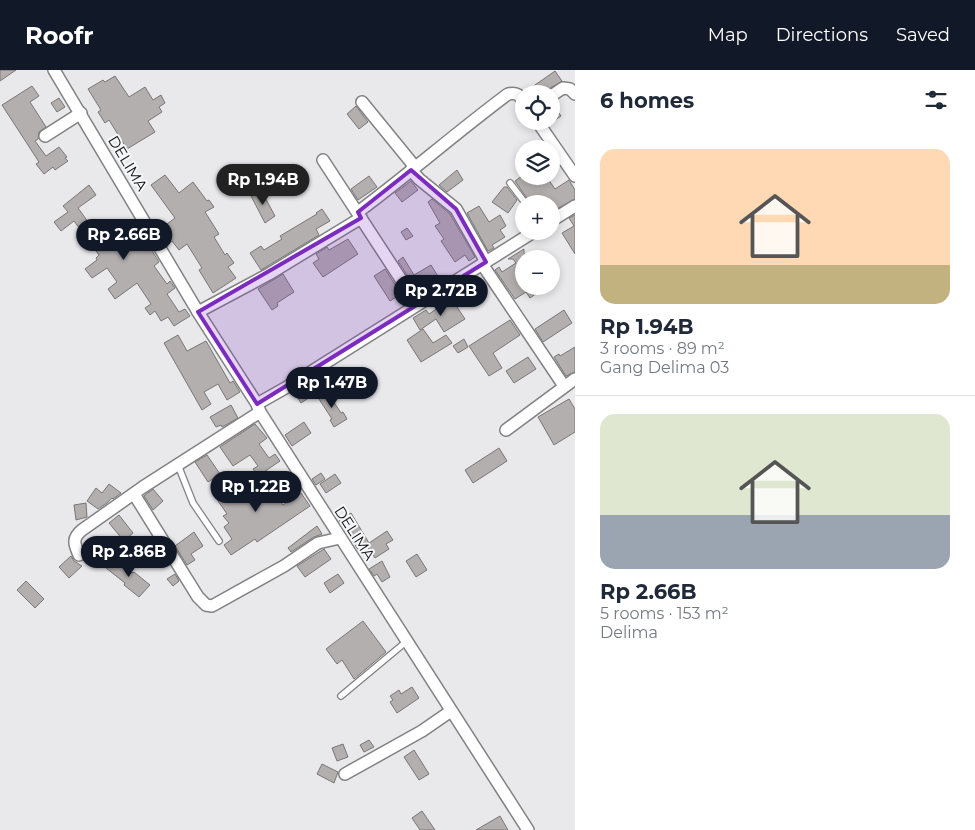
<!DOCTYPE html>
<html lang="en">
<head>
<meta charset="utf-8">
<style>
	:root { --surface:#fff; --page:#f6f6f7; --text:#1f2937; --muted:#747a83; --line:#e0e1e3; --accent:#111827 }
	body { margin:0; font-family:Montserrat,sans-serif; background:var(--page); color:var(--text); height:100vh; display:flex; flex-direction:column; font-size:19px; white-space:nowrap }
	* { box-sizing:border-box; margin:0 }
	p { font-size:16px; color:var(--muted) }
	.icon { flex:none; width:28px; height:28px; fill:none; stroke:currentColor; stroke-width:2; stroke-linecap:round; stroke-linejoin:round }
	.map { position:relative; flex:1; overflow:hidden }
	.panel { display:flex; flex-direction:column; background:var(--surface); width:400px }
	.panel>* { flex:none }
	.tools { position:absolute; left:515px; top:15px; display:grid; gap:10px }
	.tools a { display:grid; place-items:center; width:45px; height:45px; border-radius:50%; background:var(--surface); box-shadow:0 2px 8px #0003; font-size:25px }
	.price { position:absolute; translate:-50% -42px; padding:0 11px; border-radius:18px; background:var(--accent); color:#fff; font-size:16px; line-height:32px; filter:drop-shadow(0 1px 2px #0008) }
	.price::after { content:''; position:absolute; left:50%; top:30px; width:15px; height:11px; margin-left:-8px; background:inherit; clip-path:polygon(0 0,100% 0,50% 100%) }
	.price.current { background:#222; color:#fff }
	ul { padding:0; list-style:none }
	li { display:grid; align-content:center; gap:10px; height:265px; padding:0 25px }
	li+li { border-top:1px solid var(--line) }
	li span { display:grid; place-items:center; height:155px; border-radius:15px; color:#555 }
	li>.icon { margin-inline-start:auto }
	span .icon { width:90px; height:90px; fill:#fffc; stroke-width:1 }
	li b { font-size:21px }
	h2 { display:flex; justify-content:space-between; align-items:center; height:60px; padding:0 25px; font-size:21px }
	header { display:flex; align-items:center; gap:30px; box-sizing:border-box; height:70px; padding:0 25px; background:var(--accent); color:#fff }
	header strong { font-size:24px }
	nav { display:flex; gap:28px; margin-inline-start:auto; font-size:18px }
	main { display:flex; flex:1; min-height:0 }
	.map>svg:first-child { display:block }
</style>
</head>
<body>
<header>
<strong>Roofr</strong>
<nav><a>Map</a><a>Directions</a><a>Saved</a></nav>
</header>
<main>
<div class="map">
<svg width="575" height="760" viewBox="0 0 575 760">
	<rect width="100%" height="100%" fill="#e9e9ec"/>
	<g fill="#b3afae" stroke="#7a7676">
		<polygon points="0,0 16,0 0,11"/>
		<polygon points="555,1 562,11 547,20 544,24 527,24 525,22"/>
		<polygon points="115,6 129,27 145,17 153,30 161,25 165,33 159,37 162,42 148,51 155,62 127,79 109,50 105,53 98,42 101,40 88,19 103,10 105,12"/>
		<polygon points="32,16 39,26 30,32 46,57 39,62 38,69 35,71 46,86 59,77 67,87 65,88 68,91 55,100 53,97 44,104 36,94 39,92 2,35"/>
		<polygon points="59,28 65,37 57,42 51,33"/>
		<polygon points="552,33 561,46 551,53 551,33"/>
		<polygon points="356,36 368,52 359,59 347,44"/>
		<polygon points="457,100 463,110 447,122 439,115"/>
		<polygon points="165,105 179,123 193,112 207,131 209,130 214,137 205,142 219,164 214,167 225,185 227,183 234,193 228,197 236,208 213,223 199,200 202,198 187,174 179,180 172,171 169,174 159,160 175,148 151,115"/>
		<polygon points="369,106 377,117 358,130 351,119"/>
		<polygon points="522,106 528,106 531,111 538,106 546,106 555,119 569,110 575,120 575,129 551,142 551,134 531,134 515,111"/>
		<polygon points="411,111 418,120 402,132 395,123"/>
		<polygon points="89,115 96,125 78,138 91,156 100,150 117,174 124,169 126,172 140,162 159,192 154,196 167,214 170,211 175,218 167,224 179,242 185,239 190,246 174,256 168,247 161,251 155,241 150,245 145,238 151,234 137,213 115,229 108,219 117,212 107,198 92,208 85,199 97,190 96,188 99,185 74,151 61,161 54,152 68,142 63,136"/>
		<polygon points="504,117 507,117 517,130 508,143 492,132"/>
		<polygon points="261,120 275,146 265,153 251,126"/>
		<polygon points="432,129 450,144 475,187 469,191 465,185 455,192 441,171 444,169 435,156 440,153 428,132"/>
		<polygon points="479,136 489,152 500,145 506,156 500,160 505,167 492,175 494,178 488,181 467,143"/>
		<polygon points="322,139 330,151 316,159 319,165 261,200 250,183 261,176 264,180 282,169 280,166 317,144 316,143"/>
		<polygon points="575,145 575,184 562,163 574,156 569,148"/>
		<polygon points="407,158 413,166 406,170 401,162"/>
		<polygon points="348,169 358,184 323,207 313,193 319,189 316,184 327,177 329,180"/>
		<polygon points="524,179 524,183 528,189 524,189 524,216 535,216 533,218 537,223 530,228 526,222 515,229 495,200 499,197 502,202 516,193 513,189 508,189"/>
		<polygon points="403,187 414,205 431,195 441,211 420,225 398,191"/>
		<polygon points="385,199 401,224 390,231 374,206"/>
		<polygon points="283,204 294,222 277,233 278,236 272,240 258,219"/>
		<polygon points="453,231 465,249 444,262 436,249 420,260 413,248 426,240 429,244 442,235 443,237"/>
		<polygon points="564,240 572,253 543,272 535,259"/>
		<polygon points="510,250 520,265 493,283 502,298 489,306 469,276"/>
		<polygon points="423,259 433,273 446,265 452,273 421,292 407,270"/>
		<polygon points="178,265 187,281 206,271 230,313 233,311 240,322 227,330 218,314 204,322 211,334 202,340 164,273"/>
		<polygon points="464,269 468,277 458,283 453,276"/>
		<polygon points="575,277 575,302 566,306 554,287 559,284 560,286"/>
		<polygon points="528,287 536,299 514,313 506,301"/>
		<polygon points="305,319 310,327 301,333 296,325"/>
		<polygon points="326,320 341,343 343,342 347,349 334,357 330,350 332,349 317,326"/>
		<polygon points="569,329 575,339 575,362 554,375 538,347"/>
		<polygon points="231,335 238,348 222,357 221,355 216,357 210,347"/>
		<polygon points="304,352 311,363 292,376 285,365"/>
		<polygon points="255,354 267,368 259,374 269,388 275,384 280,391 258,406 253,399 258,396 250,385 233,396 220,377"/>
		<polygon points="499,378 507,391 473,413 465,400"/>
		<polygon points="207,385 220,404 208,412 195,392"/>
		<polygon points="321,403 325,409 316,415 312,409"/>
		<polygon points="335,404 341,413 326,423 320,414"/>
		<polygon points="264,409 283,435 301,423 310,436 257,472 255,469 231,485 224,475 232,469 224,457 229,453 223,446 227,444 214,425 231,414 239,425"/>
		<polygon points="109,414 121,423 113,429 112,428 107,433 98,439 87,431 96,418 102,423"/>
		<polygon points="153,419 163,431 153,440 144,426"/>
		<polygon points="86,433 87,447 76,450 74,435"/>
		<polygon points="351,443 369,473 387,461 393,470 386,474 389,479 375,488 367,476 359,481 339,451"/>
		<polygon points="119,445 133,463 124,471 109,453"/>
		<polygon points="317,456 322,464 314,467 291,482 288,478"/>
		<polygon points="194,462 203,476 191,484 195,490 187,495 175,476"/>
		<polygon points="324,479 331,489 305,507 297,496"/>
		<polygon points="417,484 427,500 416,507 406,491"/>
		<polygon points="71,486 74,491 82,496 69,508 59,497"/>
		<polygon points="113,489 133,503 134,502 150,515 139,527 124,515 125,513 106,498"/>
		<polygon points="382,491 390,507 382,512 377,504 374,506 369,499"/>
		<polygon points="175,504 179,511 173,516 167,509"/>
		<polygon points="338,504 344,513 330,523 324,513"/>
		<polygon points="26,511 44,529 35,538 17,520"/>
		<polygon points="363,551 386,582 354,609 342,590 337,594 326,579"/>
		<polygon points="412,617 419,628 397,643 390,632 393,630 390,626 399,620 401,624"/>
		<polygon points="369,670 374,677 364,682 360,675"/>
		<polygon points="343,674 348,687 337,691 332,678"/>
		<polygon points="414,680 429,704 419,710 404,687"/>
		<polygon points="322,694 338,702 334,713 317,704"/>
		<polygon points="422,741 435,760 420,760 412,748"/>
		<polygon points="500,746 508,760 476,760"/>
	</g>
	<g fill="none" stroke-linecap="round" stroke-linejoin="round">
		<defs>
			<g id="lane">
				<polyline points="510,113 526,134"/>
				<polyline points="178,395 193,433 219,471"/>
				<polyline points="341,626 407,571"/>
			</g>
			<g id="street">
				<polyline points="54,0 198,242 257,334 260,342 528,760"/>
				<polyline points="551,26 563,18 570,19 575,24"/>
				<polyline points="362,32 415,97"/>
				<polyline points="537,51 575,106"/>
				<polyline points="45,66 81,43"/>
				<polyline points="323,90 417,234"/>
				<polyline points="411,100 419,109 456,139 486,192"/>
				<path d="M 358,142 C 409,104 457,62 508,24 C 517,22 519,25 524,32"/>
				<polyline points="551,151 575,136"/>
				<polyline points="482,194 564,316"/>
				<polyline points="198,242 269,204 361,148"/>
				<polyline points="257,334 287,317 535,161"/>
				<polyline points="506,360 575,309"/>
				<polyline points="134,424 198,527 206,535 212,536 284,496 318,473 340,468"/>
				<path d="M 79,485 C 74,474 72,468 82,460 L 143,417 L 260,342"/>
				<polyline points="345,704 422,661 451,641"/>
			</g>
		</defs>
		<use href="#lane" stroke="#828285" stroke-width="8"/>
		<use href="#street" stroke="#828285" stroke-width="14"/>
		<use href="#lane" stroke="#fff" stroke-width="5.5"/>
		<use href="#street" stroke="#fff" stroke-width="11"/>
	</g>
	<path fill="#7b2cbf" fill-opacity="0.2" stroke="#7b2cbf" stroke-width="4" stroke-linejoin="round" d="M 411,100 L 456,139 L 486,192 L 257,334 L 198,242 L 361,148 L 358,142 Z"/>
	<g text-anchor="middle" dominant-baseline="central" stroke-width="4" stroke-linejoin="round" paint-order="stroke">
		<g font-size="15" fill="#121213" stroke="#f6f7fa">
			<text transform="translate(128 93) rotate(59)">DELIMA</text>
			<text transform="translate(355 463) rotate(57)">DELIMA</text>
		</g>
	</g>
</svg>
<div class="tools">
<a><svg class="icon" aria-label="locate" viewBox="0 0 24 24"><circle cx="12" cy="12" r="6"/><path d="M12 2v4M12 18v4M2 12h4M18 12h4"/></svg></a>
<a><svg class="icon" aria-label="layers" viewBox="0 0 24 24"><path d="M12 4l9 5-9 5-9-5zM3 14l9 5 9-5"/></svg></a>
<a>+</a>
<a>−</a>
</div>
<b class="price current" style="left:263px;top:136px">Rp 1.94B</b>
<b class="price" style="left:124px;top:191px">Rp 2.66B</b>
<b class="price" style="left:441px;top:247px">Rp 2.72B</b>
<b class="price" style="left:332px;top:339px">Rp 1.47B</b>
<b class="price" style="left:256px;top:443px">Rp 1.22B</b>
<b class="price" style="left:129px;top:508px">Rp 2.86B</b>
</div>
<section class="panel">
<h2>6 homes<svg class="icon" aria-label="filters" viewBox="0 0 24 24"><path d="M4 7h16M4 17h16"/><circle cx="9" cy="7" r="2"/><circle cx="15" cy="17" r="2"/></svg></h2>
<ul>
<li><span style="background:linear-gradient(#ffd9b3 75%,#c2b280 0)"><svg class="icon" aria-label="home" viewBox="0 0 24 24"><path d="M3 11l9-7 9 7M6 9v11h12V9"/></svg></span><div><b>Rp 1.94B</b><p>3 rooms · 89 m²</p><p>Gang Delima 03</p></div></li>
<li><span style="background:linear-gradient(#dfe7d0 65%,#9aa5b1 0)"><svg class="icon" aria-label="home" viewBox="0 0 24 24"><path d="M3 11l9-7 9 7M6 9v11h12V9"/></svg></span><div><b>Rp 2.66B</b><p>5 rooms · 153 m²</p><p>Delima</p></div></li>
</ul>
</section>
</main>
</body>
</html>
